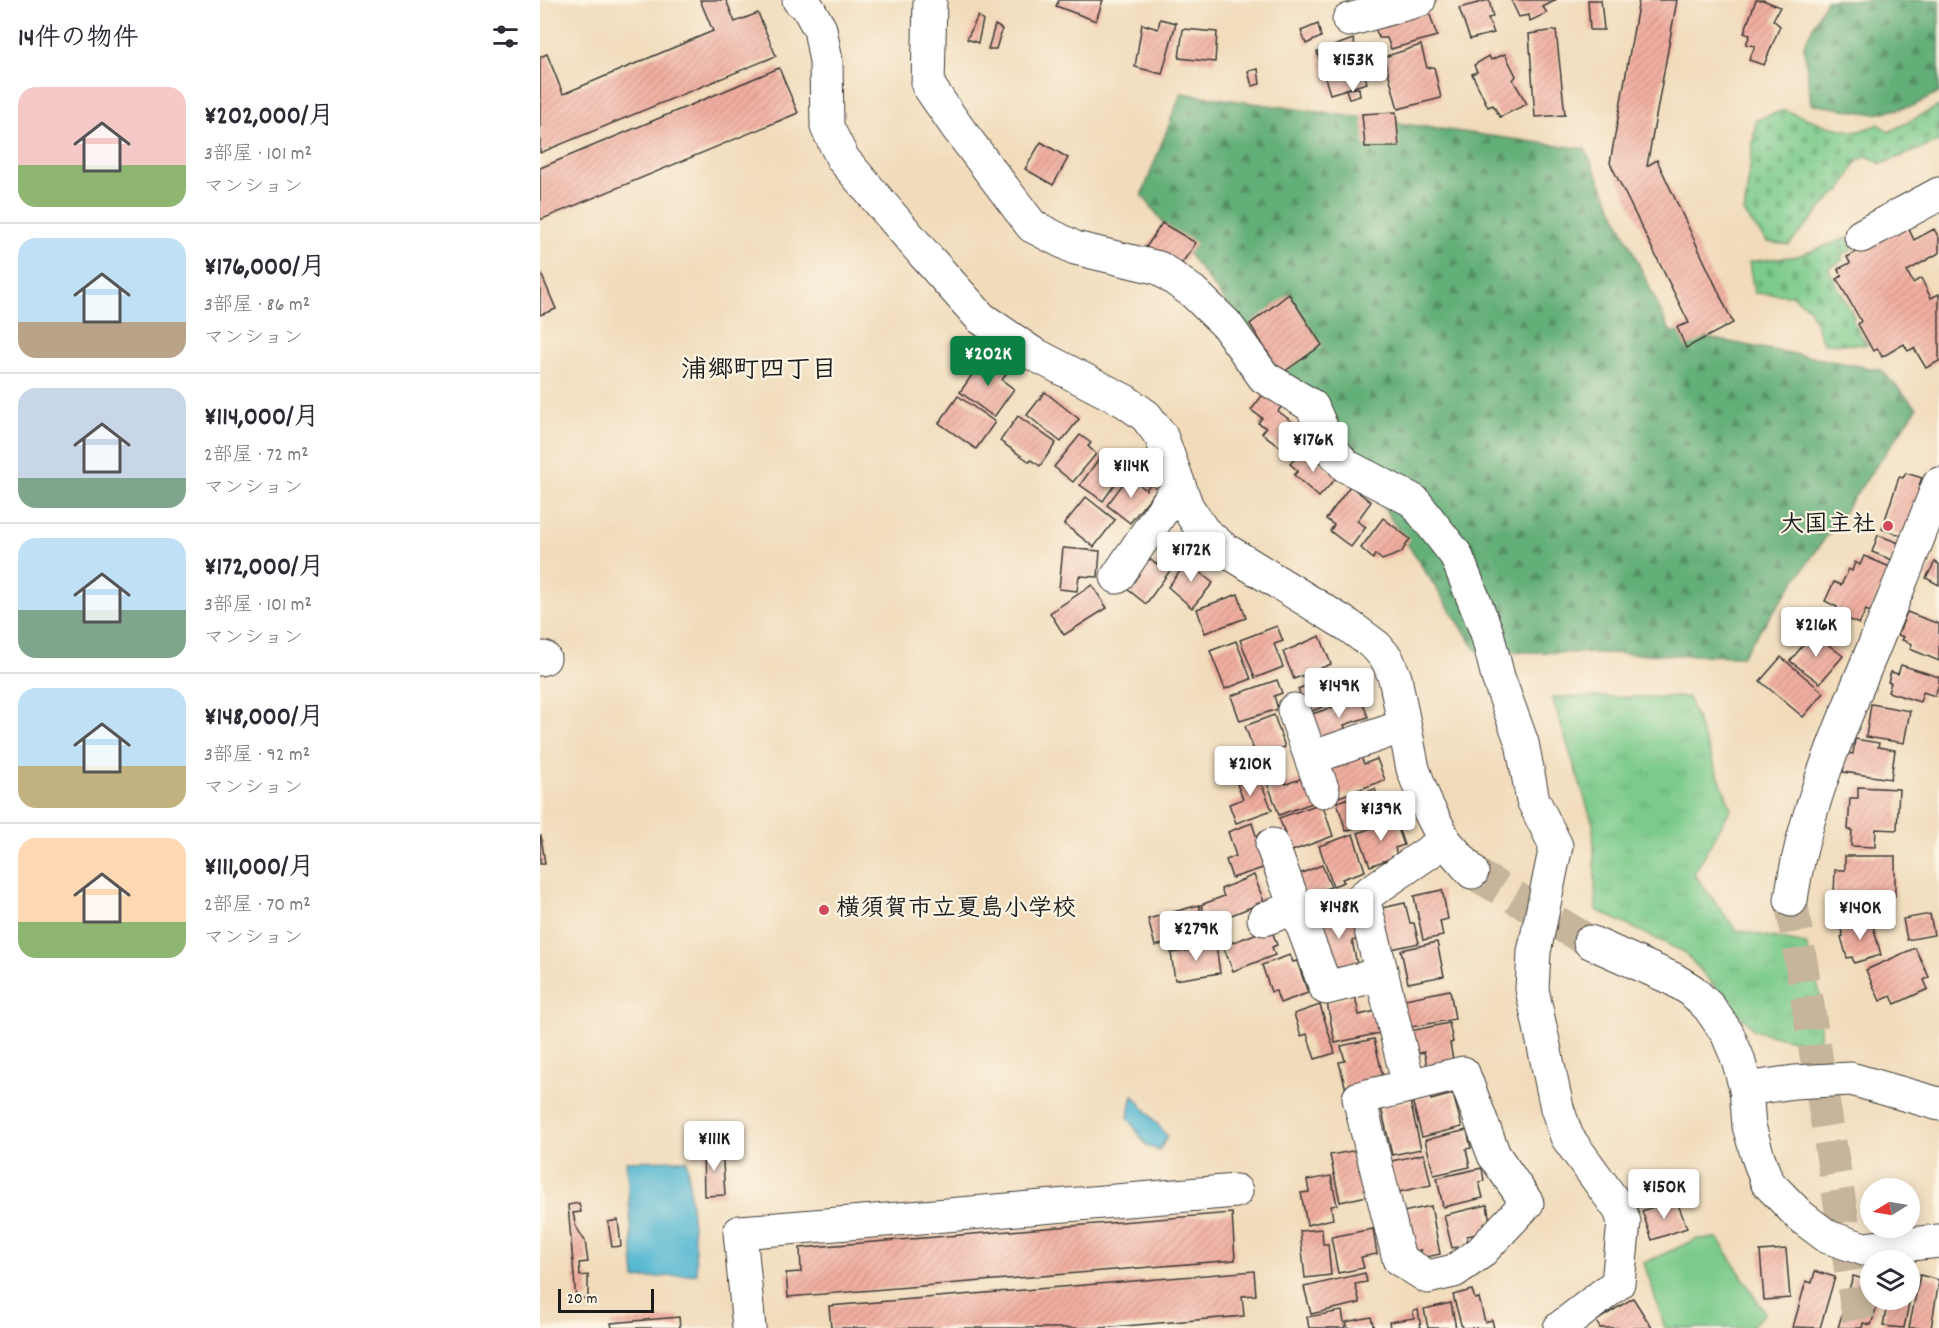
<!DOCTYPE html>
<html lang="ja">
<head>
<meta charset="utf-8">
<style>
	:root { --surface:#fff; --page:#f7f7f7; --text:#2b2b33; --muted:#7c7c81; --line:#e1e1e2; --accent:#0b8043 }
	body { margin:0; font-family:Dekko,"Klee One",sans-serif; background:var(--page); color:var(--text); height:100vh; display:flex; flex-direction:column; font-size:22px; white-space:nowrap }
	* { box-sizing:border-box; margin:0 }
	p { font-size:20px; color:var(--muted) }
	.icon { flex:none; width:33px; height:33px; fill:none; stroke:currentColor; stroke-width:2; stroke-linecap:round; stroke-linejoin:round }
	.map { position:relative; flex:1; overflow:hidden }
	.side { display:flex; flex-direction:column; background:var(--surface); width:540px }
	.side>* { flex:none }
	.needle { width:39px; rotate:259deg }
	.fabs { position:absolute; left:1320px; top:1178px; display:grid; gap:12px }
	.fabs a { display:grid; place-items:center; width:60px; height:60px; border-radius:50%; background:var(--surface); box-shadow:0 3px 15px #0003; font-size:30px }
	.scale { position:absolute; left:18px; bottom:15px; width:96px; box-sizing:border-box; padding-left:6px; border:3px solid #1c1c1c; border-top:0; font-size:16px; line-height:21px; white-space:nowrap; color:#1c1c1c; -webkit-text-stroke:4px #fcf5e5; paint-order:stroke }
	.price { position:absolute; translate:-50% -51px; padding:0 14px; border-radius:6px; background:#fff; color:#222; font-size:20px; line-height:39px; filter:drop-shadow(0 2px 3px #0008) }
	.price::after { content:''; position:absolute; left:50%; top:36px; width:18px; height:14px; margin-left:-9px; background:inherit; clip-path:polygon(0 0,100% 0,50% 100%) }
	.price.current { background:var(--accent); color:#fff }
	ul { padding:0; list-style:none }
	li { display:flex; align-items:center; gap:18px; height:150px; padding:0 18px }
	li+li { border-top:2px solid var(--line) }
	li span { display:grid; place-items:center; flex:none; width:168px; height:120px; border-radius:18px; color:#555 }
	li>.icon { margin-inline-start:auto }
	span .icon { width:72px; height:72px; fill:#fffc; stroke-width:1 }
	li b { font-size:26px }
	h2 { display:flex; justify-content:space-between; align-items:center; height:72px; padding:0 18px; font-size:26px }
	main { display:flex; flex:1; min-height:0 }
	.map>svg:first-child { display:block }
</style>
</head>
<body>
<main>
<section class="side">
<h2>14件の物件<svg class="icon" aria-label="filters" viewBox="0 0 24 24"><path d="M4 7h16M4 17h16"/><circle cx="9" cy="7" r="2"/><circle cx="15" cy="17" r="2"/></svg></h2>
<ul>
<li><span style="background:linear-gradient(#f6c9c9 65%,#8fb573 0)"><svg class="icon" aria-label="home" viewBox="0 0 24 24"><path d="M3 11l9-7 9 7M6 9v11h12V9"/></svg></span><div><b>¥202,000/月</b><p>3部屋 · 101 m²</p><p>マンション</p></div></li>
<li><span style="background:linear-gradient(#bfe0f5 70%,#b9a48a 0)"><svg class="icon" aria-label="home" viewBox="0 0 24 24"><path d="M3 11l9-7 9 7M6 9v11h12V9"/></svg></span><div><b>¥176,000/月</b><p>3部屋 · 86 m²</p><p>マンション</p></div></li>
<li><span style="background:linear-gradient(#c9d6e8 75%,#7fa58c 0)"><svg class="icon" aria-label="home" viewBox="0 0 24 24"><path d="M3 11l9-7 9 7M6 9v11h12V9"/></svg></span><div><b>¥114,000/月</b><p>2部屋 · 72 m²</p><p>マンション</p></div></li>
<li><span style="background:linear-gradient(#bfe0f5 60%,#7fa58c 0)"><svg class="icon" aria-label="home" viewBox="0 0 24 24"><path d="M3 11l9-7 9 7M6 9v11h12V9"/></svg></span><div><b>¥172,000/月</b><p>3部屋 · 101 m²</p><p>マンション</p></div></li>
<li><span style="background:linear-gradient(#bfe0f5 65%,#c2b280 0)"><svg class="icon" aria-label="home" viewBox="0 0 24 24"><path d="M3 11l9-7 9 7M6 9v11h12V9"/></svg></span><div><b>¥148,000/月</b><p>3部屋 · 92 m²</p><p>マンション</p></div></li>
<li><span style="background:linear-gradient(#ffd9b3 70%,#8fb573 0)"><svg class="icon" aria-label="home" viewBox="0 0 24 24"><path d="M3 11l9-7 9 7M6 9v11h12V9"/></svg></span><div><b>¥111,000/月</b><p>2部屋 · 70 m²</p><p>マンション</p></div></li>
</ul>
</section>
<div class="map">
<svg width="1399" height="1328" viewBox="0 0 1399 1328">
	<defs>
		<pattern id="forest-firs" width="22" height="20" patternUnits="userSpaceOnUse" patternTransform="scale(1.5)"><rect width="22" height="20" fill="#64af78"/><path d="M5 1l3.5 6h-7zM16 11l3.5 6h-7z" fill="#528e62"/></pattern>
		<pattern id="cemetery-stones" width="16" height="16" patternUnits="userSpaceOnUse" patternTransform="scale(1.5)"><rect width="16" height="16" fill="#7bcb8c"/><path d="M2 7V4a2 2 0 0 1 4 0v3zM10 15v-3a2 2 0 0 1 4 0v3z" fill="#6aae78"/></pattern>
		<pattern id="park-tufts" width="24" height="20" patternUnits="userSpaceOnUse" patternTransform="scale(1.5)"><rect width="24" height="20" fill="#7bcb8c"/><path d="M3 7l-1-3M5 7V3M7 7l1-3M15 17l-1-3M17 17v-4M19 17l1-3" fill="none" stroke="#6aae78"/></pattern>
		<pattern id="building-hatch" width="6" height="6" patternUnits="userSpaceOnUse" patternTransform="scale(1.5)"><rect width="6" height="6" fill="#f0aea0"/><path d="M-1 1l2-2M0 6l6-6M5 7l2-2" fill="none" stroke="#cd9589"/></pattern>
	</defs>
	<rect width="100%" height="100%" fill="#fcf5e5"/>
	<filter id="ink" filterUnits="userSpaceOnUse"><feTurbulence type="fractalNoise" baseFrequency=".0167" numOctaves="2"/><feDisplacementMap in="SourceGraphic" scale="12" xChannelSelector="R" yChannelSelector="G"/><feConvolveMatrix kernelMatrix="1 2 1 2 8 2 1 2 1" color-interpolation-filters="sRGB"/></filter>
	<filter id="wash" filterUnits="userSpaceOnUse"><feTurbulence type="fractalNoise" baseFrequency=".008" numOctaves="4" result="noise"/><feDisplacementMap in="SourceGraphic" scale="24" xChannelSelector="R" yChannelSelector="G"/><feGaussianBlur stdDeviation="1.35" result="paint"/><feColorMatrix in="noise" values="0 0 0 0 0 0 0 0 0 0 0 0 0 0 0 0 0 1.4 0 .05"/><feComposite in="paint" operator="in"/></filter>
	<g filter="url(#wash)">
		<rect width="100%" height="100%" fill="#f1dbbb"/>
		<polygon fill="#7bcb8c" stroke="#4c7454" stroke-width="1.5" points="1178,1238 1225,1313 1210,1328 1125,1328 1104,1263 1157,1239"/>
		<g fill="url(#forest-firs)" stroke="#40664a" stroke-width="1.5">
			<polygon points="1286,0 1399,0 1399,93 1373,106 1335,114 1271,104 1264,45"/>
			<polygon points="641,93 1045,149 1130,331 1341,370 1377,408 1202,656 937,651 827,482 602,195"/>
		</g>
		<g fill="url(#cemetery-stones)" stroke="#4c7454" stroke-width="1.5">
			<polygon points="1399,106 1399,142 1341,164 1327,156 1317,161 1300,192 1293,195 1249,245 1227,242 1204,213 1216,120 1244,110 1288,126 1316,132 1339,124 1349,132"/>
			<polygon points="1307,238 1313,249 1301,255 1303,260 1288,268 1314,317 1312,320 1327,345 1283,343 1269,308 1251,295 1214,293 1209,262 1258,256"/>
		</g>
		<polygon fill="url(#park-tufts)" stroke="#4c7454" stroke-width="1.5" points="1012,697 1148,697 1191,808 1154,874 1196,930 1266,944 1280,994 1280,1047 1214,1030 1144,952 1056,910 1053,824"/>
		<g fill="#53b7d2" stroke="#386a77" stroke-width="1.5">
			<polygon points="593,1095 627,1136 619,1151 606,1145 588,1117"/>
			<polygon points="147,1160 157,1274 95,1279 86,1161"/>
		</g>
		<g id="blocks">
			<g fill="url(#building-hatch)">
				<polygon points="160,0 186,0 195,22 218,13 236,56 0,153 0,57 7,54 23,94 173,31"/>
				<polygon points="519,0 563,0 556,21 516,6"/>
				<polygon points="949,0 953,17 948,18 954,33 930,39 919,8"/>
				<polygon points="971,0 1016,0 1003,7 1007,13 990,21 989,15 979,17"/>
				<polygon points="1048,0 1061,0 1064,30 1050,30"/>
				<polygon points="1099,0 1137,0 1107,166 1117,160 1193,323 1146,348 1137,327 1149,323 1070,163"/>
				<polygon points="1216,0 1223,0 1240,7 1233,20 1240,26 1224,65 1209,60 1215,46 1206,44 1210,35 1204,33"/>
				<polygon points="888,9 897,36 851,49 847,38 839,38 833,23"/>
				<polygon points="438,16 443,20 438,43 427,39"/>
				<polygon points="620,19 636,23 622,74 595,67 602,24 618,29"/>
				<polygon points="778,24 781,37 766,44 761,31"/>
				<polygon points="455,25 462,29 456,49 448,49"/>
				<polygon points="643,29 677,32 675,62 639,58"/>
				<polygon points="1016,30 1025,115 995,117 989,34"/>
				<polygon points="813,39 827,83 790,94 777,52"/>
				<polygon points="881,45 887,68 894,67 901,98 858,109 844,57"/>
				<polygon points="965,54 976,76 973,80 987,104 960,117 953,105 948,107 932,74 937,72 934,65 949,56 951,60"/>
				<polygon points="239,68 258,113 0,220 0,168"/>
				<polygon points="718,69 720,84 712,86 708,71"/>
				<polygon points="819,88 820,96 809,99 806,89"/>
				<polygon points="856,112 859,147 825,147 822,114"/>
				<polygon points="501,142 528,158 513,185 485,169"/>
				<polygon points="622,223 656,243 637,270 605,249"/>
				<polygon points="1367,225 1374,240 1394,229 1399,238 1399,253 1367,271 1373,283 1381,278 1391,298 1399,294 1399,361 1386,368 1374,348 1368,351 1364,344 1342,357 1338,349 1333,351 1318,324 1321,321 1297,279 1302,276 1298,269 1310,263 1307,257"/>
				<polygon points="0,271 16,309 0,315"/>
				<polygon points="749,294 782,345 741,374 710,324"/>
				<polygon points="446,355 468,371 462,380 474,389 454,417 420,392"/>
				<polygon points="505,392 539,419 521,442 487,415"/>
				<polygon points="725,392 743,405 738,411 759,427 743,449 722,433 726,428 718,423 722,418 711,410"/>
				<polygon points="418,396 455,422 436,449 399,423"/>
				<polygon points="478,416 516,443 500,466 491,460 490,462 460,441"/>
				<polygon points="540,435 551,443 548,446 556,454 533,482 514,467"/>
				<polygon points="764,449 788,470 801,473 779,497 754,475 758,471 750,464"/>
				<polygon points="565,450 588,466 563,501 540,485"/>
				<polygon points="1366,473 1382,478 1379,485 1383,487 1363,536 1342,529 1359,477 1363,478"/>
				<polygon points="589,476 606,490 610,484 617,489 590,523 567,505"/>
				<polygon points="810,486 831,502 817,521 826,527 811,547 790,531 794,525 786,519"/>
				<polygon points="546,497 575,520 554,547 524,524"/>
				<polygon points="843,518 870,539 861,553 842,560 835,554 833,559 821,548"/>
				<polygon points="1338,535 1359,543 1352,560 1332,552"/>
				<polygon points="523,548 560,551 558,577 539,576 537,591 519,589"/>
				<polygon points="652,556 661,562 656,569 673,583 652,608 628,587"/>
				<polygon points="1324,556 1350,567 1330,612 1326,610 1319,624 1295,613 1297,607 1285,601 1294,582 1301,585 1309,569 1312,571 1315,562 1320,565"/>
				<polygon points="608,558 618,565 622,561 632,568 606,604 586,588"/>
				<polygon points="1395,562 1399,564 1399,585 1386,578"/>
				<polygon points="552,585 567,608 524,635 510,613"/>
				<polygon points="698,594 706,618 665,633 657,609"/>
				<polygon points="1367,612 1399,624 1399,661 1370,649 1372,644 1362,640 1364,637 1358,635"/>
				<polygon points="737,626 743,641 734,644 743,667 715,678 700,640"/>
				<polygon points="1273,633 1303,656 1280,683 1250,661"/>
				<polygon points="780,636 791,664 754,679 743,652"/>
				<polygon points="696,641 711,679 685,689 670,651"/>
				<polygon points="1241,657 1284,693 1263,717 1220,681"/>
				<polygon points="1361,665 1399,677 1399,684 1395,696 1383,692 1380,702 1348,692 1351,683 1348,682 1351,672 1358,674"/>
				<polygon points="802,671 812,694 768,713 758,689"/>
				<polygon points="737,680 742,693 734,696 738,709 700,721 691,696"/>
				<polygon points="821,698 828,717 804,725 807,733 782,741 772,714"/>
				<polygon points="1331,704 1370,711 1364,743 1326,737"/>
				<polygon points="734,715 745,747 737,750 739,754 718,762 705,726"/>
				<polygon points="1315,739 1339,743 1338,747 1355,750 1351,779 1303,772 1306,753 1313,754"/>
				<polygon points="821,757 824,764 837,759 845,780 796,798 786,770"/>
				<polygon points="714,765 732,810 696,823 689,804 703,799 697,784 706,781 702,770"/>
				<polygon points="740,768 746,784 766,777 775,802 739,815 724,774"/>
				<polygon points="1318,787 1359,789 1357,830 1336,829 1335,847 1311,846 1312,830 1308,830 1310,798 1318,798"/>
				<polygon points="835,789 844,818 806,831 797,802"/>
				<polygon points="782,803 793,836 752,851 739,818"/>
				<polygon points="855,819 864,845 855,848 857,856 830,866 818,833"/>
				<polygon points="712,823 726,867 692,878 686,860 696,856 688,832"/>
				<polygon points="813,834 825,871 802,879 804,882 793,886 779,846"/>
				<polygon points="0,836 1,836 5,864 0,864"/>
				<polygon points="1305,856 1355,856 1355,896 1294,895 1295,870 1305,870"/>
				<polygon points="782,865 791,887 785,889 794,910 774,918 757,875"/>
				<polygon points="714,875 724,902 669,924 661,905 684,896 681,889"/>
				<polygon points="902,890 908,919 900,921 903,936 883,940 874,896"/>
				<polygon points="865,903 870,923 874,923 879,943 847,950 837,909"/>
				<polygon points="659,905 666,933 615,946 608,919"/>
				<polygon points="1390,914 1394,935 1367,940 1363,919"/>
				<polygon points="814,915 819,939 812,941 817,964 792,969 776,922"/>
				<polygon points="1311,920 1313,928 1332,922 1341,955 1314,963 1312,957 1307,958 1301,937 1303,936 1299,923"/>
				<polygon points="731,928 737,945 732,947 735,955 693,971 683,946"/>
				<polygon points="897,942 904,976 868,983 861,950"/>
				<polygon points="666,943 667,947 676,945 680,973 635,980 631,953 652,950 651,945"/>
				<polygon points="1375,948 1389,977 1384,980 1388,989 1355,1004 1351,996 1340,1001 1326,970"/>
				<polygon points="750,955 753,962 757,961 768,993 740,1003 736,991 731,992 722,965"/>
				<polygon points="910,990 915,1019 866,1028 860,1000"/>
				<polygon points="815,996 819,1015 836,1011 840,1033 795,1043 787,1003"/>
				<polygon points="780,1005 795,1053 775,1059 767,1034 761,1036 754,1014"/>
				<polygon points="909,1023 913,1042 910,1043 913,1060 887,1065 884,1052 875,1054 870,1031"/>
				<polygon points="834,1039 844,1081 806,1090 799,1062 805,1061 801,1046"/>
				<polygon points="913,1094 922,1127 882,1137 872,1100 890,1095 891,1100"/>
				<polygon points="870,1101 881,1149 852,1155 841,1107"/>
				<polygon points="927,1130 931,1148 926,1149 930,1167 894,1175 885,1140"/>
				<polygon points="182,1147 185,1195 164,1196 163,1150"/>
				<polygon points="817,1150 827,1196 800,1202 790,1155"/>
				<polygon points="884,1154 891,1185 854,1193 847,1162"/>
				<polygon points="942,1168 944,1181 939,1182 943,1198 903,1207 897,1178"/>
				<polygon points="791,1176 797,1205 791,1206 793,1219 767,1225 761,1193 769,1192 767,1180"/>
				<polygon points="1136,1199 1147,1228 1112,1240 1102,1211"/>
				<polygon points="39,1203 41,1212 33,1213 36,1227 45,1241 48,1262 39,1263 40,1276 48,1275 48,1298 36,1299 28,1205"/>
				<polygon points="947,1205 950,1222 941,1233 927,1236 928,1245 912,1248 904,1215"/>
				<polygon points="891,1206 900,1254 882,1258 881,1250 871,1252 863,1212"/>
				<polygon points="692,1213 695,1260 248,1297 246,1273 261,1272 260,1248"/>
				<polygon points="78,1220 81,1246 72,1247 68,1222"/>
				<polygon points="782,1229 783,1244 788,1244 791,1275 765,1278 760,1231"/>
				<polygon points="833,1229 837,1254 821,1257 824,1268 798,1273 791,1237"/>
				<polygon points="1246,1249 1250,1298 1224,1300 1220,1251"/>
				<polygon points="714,1271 716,1295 702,1296 704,1316 560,1328 291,1328 289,1306"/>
				<polygon points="1275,1271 1295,1277 1280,1328 1253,1327 1266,1281 1272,1283"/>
				<polygon points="825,1273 827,1282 815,1284 820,1303 771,1314 764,1287"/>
				<polygon points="1380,1275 1399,1280 1391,1328 1369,1328"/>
				<polygon points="1313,1276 1330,1281 1330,1299 1339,1299 1331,1325 1323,1323 1322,1328 1298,1328"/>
				<polygon points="932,1290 935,1299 939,1298 945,1322 952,1320 954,1328 922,1328 913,1295"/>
				<polygon points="1093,1298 1112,1328 1060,1328 1056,1321"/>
				<polygon points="1348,1299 1370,1299 1364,1328 1343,1326"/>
				<polygon points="911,1303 916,1328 888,1328 884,1309"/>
				<polygon points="878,1310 881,1328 850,1328 849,1322 874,1318 873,1311"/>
				<polygon points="802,1311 805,1328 769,1328 767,1317"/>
				<polygon points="139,1317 140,1328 72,1328 71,1323"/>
				<polygon points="831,1317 834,1328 808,1328 806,1322"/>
			</g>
		</g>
	</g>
	<g filter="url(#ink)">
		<use href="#blocks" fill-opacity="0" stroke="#3c3934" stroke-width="1.5"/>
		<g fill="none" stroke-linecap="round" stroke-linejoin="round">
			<g stroke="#c6b59b" stroke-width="33" stroke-dasharray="33 16" stroke-linecap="butt">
				<polyline points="932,872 1050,942"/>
				<polyline points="1251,900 1320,1328"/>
			</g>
			<defs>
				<g id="minor">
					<polyline points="259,0 268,8 280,29 286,61 287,127 303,159 383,253 441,318 492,353 585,401 606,416 621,436 647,507 663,531 684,549 809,626 836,646 847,659 855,678 873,769 886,804 905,841 932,872"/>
					<polyline points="390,0 388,85 417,127 492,226 535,248 619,268 653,292 686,324 724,377 772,406 790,448 806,466 874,501 916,555 947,633 958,677 982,743 993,800 1016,846 994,952 992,989 1017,1108 1027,1137 1080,1210 1084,1222 1078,1283 1020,1328"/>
					<polyline points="809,20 879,0"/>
					<polyline points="1321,236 1399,194"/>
					<polyline points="577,577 639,486"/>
					<polyline points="0,659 4,658"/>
					<polyline points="754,710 771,758 864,726"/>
					<polyline points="771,758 783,791"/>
					<polyline points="732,845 786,988 842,974"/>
					<path d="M 1251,900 C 1263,813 1300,729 1333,649 C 1356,594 1378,539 1399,484"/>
					<polyline points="724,919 756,907"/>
					<polyline points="1050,942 1133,979 1151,990 1169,1007 1187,1033 1198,1059 1206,1089 1209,1126 1217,1154 1227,1182 1260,1216 1288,1237 1324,1249 1399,1241"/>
					<polyline points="869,1086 819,1098 859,1259 888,1277 914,1271 940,1253 987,1203 954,1155 923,1073 869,1086 823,897 905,841"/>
					<polyline points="1206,1089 1254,1082 1311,1079 1399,1104"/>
					<polyline points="209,1328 200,1232 696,1191"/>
				</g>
			</defs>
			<use href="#minor" stroke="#3c3934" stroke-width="35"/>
			<use href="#minor" stroke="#fff" stroke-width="33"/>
		</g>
	</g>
	<g fill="#d1495b" stroke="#fcf5e5" stroke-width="2">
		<circle cx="1348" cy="526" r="6"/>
		<circle cx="284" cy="910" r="6"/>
	</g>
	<g text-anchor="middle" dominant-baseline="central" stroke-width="4.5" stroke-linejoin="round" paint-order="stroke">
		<g font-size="24" font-weight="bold" fill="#1c1c1c" stroke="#fcf5e5" text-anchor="end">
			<text x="1336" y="526">大国主社</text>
			<text x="296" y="910" text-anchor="start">横須賀市立夏島小学校</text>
		</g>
		<g font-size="26" font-weight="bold" fill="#1c1c1c" stroke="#fcf5e5">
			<text x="219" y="371">浦郷町四丁目</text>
		</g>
	</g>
</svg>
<div class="fabs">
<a><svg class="needle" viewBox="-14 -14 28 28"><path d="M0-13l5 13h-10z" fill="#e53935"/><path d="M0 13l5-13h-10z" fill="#7c7c81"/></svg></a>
<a><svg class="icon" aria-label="layers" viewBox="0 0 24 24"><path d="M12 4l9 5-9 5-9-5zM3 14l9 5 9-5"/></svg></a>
</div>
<div class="scale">20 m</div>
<b class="price" style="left:813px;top:93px">¥153K</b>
<b class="price current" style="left:448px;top:387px">¥202K</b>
<b class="price" style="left:773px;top:473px">¥176K</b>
<b class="price" style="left:591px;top:499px">¥114K</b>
<b class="price" style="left:651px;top:583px">¥172K</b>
<b class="price" style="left:1276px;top:658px">¥216K</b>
<b class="price" style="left:799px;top:719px">¥149K</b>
<b class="price" style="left:710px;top:797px">¥210K</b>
<b class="price" style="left:841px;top:842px">¥139K</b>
<b class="price" style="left:799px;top:940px">¥148K</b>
<b class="price" style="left:1320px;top:941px">¥140K</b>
<b class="price" style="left:656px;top:962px">¥279K</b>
<b class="price" style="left:174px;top:1172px">¥111K</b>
<b class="price" style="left:1124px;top:1220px">¥150K</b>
</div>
</main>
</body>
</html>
